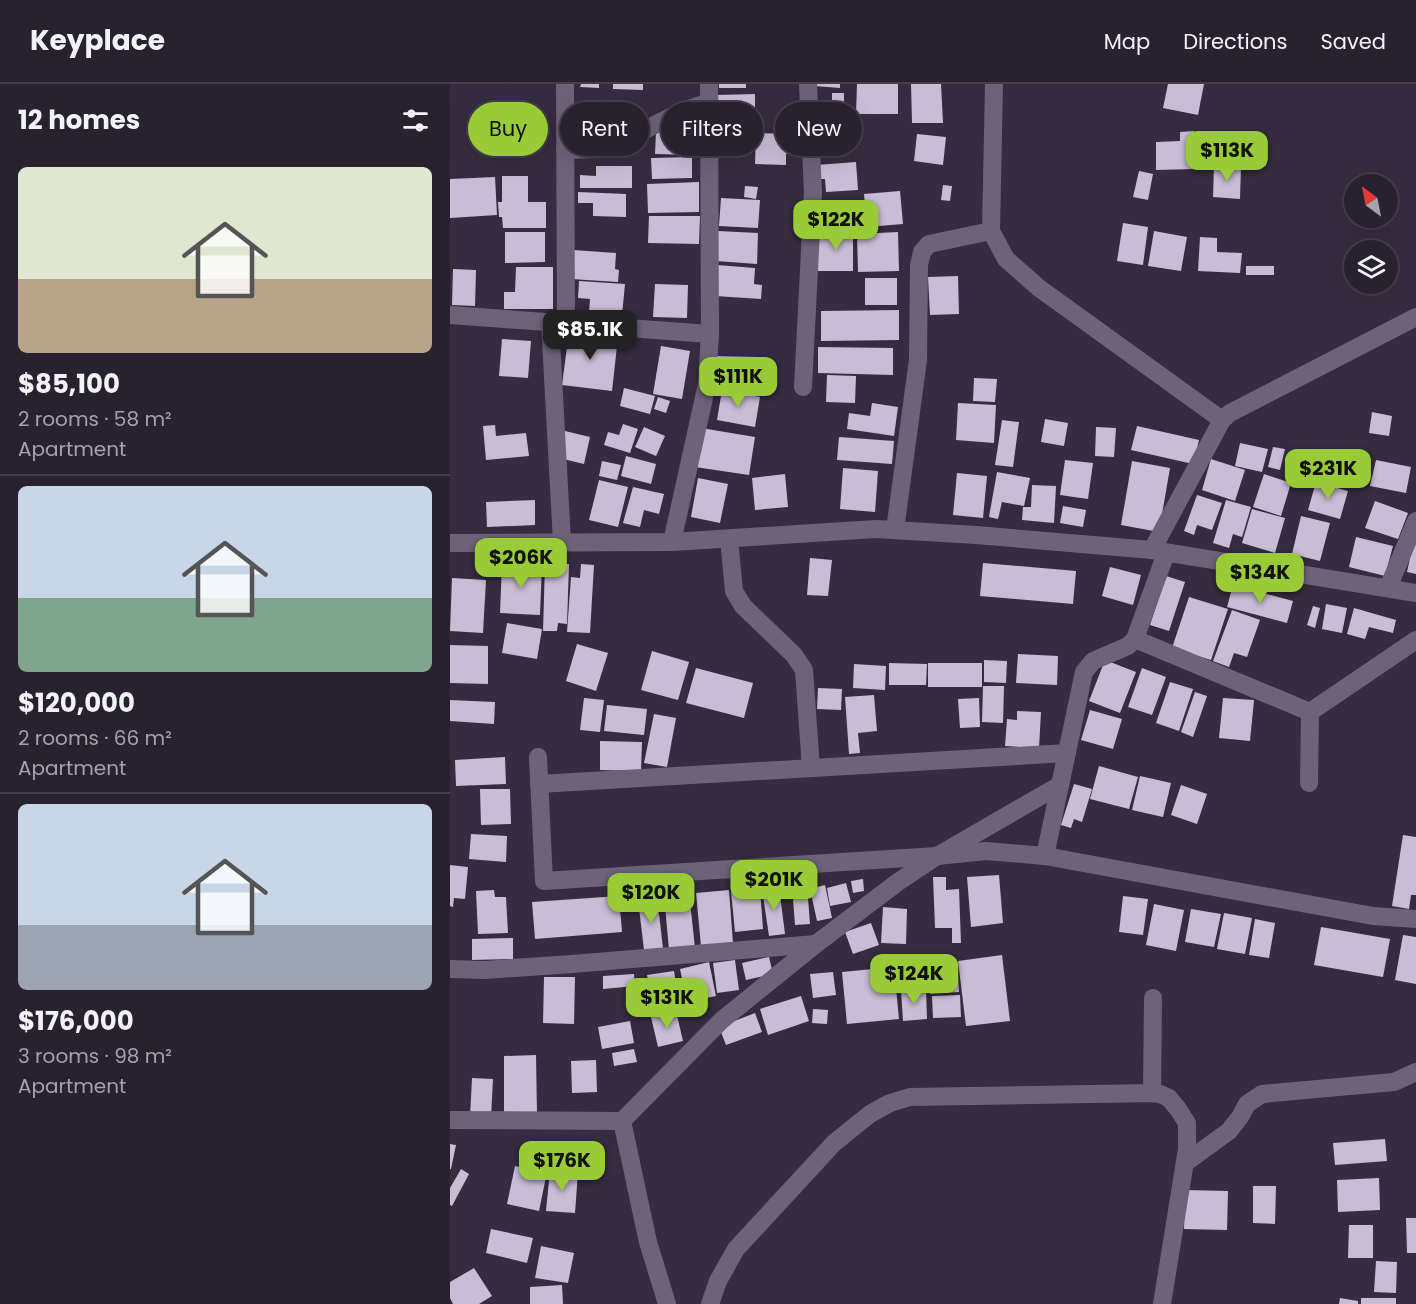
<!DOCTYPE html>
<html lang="en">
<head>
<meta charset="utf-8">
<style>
	:root { --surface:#28212f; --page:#342e3b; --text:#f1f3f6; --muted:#a5a3aa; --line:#443e4b; --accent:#99cb36 }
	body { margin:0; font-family:Poppins,sans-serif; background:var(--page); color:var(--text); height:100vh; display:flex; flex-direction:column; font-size:22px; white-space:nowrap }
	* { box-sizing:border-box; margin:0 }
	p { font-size:20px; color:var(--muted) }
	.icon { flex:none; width:33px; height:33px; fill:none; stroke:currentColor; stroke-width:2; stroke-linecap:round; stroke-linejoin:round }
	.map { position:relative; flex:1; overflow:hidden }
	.side { display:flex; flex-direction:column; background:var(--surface); width:450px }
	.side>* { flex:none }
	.hud { position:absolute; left:18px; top:18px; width:570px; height:54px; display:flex; gap:12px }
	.needle { width:39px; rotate:328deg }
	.fabs { position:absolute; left:894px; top:90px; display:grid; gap:12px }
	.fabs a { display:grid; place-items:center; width:54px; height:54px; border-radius:50%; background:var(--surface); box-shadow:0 6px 24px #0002,0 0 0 2px var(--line); font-size:30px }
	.price { position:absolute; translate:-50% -51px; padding:0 14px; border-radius:12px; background:var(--accent); color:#111; font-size:20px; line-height:39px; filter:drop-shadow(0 2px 3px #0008) }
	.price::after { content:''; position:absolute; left:50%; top:36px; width:18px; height:14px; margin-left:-9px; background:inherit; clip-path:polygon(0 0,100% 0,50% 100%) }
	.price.selected { background:#222; color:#fff }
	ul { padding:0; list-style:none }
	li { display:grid; align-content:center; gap:12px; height:318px; padding:0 18px }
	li+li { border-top:2px solid var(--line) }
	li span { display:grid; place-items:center; height:186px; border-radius:9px; color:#555 }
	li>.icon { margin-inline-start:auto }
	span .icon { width:108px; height:108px; fill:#fffc; stroke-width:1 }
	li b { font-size:26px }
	h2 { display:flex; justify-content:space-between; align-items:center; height:72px; padding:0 18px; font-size:26px }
	.tag { padding:0 21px; border-radius:27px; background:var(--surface); box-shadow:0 6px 24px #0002,0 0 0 2px var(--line); font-size:21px; line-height:54px }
	.tag.selected { background:var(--accent); color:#111 }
	header { display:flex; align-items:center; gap:36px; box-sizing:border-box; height:84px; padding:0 30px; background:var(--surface); border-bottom:2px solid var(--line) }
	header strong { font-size:28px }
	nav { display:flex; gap:33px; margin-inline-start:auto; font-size:21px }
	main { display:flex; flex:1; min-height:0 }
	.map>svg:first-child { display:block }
</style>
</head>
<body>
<header>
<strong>Keyplace</strong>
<nav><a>Map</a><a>Directions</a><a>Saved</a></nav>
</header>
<main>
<section class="side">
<h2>12 homes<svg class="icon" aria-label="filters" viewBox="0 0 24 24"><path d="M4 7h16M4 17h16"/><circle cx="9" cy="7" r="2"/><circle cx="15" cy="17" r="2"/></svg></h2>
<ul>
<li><span style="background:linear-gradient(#dfe7d0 60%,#b9a48a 0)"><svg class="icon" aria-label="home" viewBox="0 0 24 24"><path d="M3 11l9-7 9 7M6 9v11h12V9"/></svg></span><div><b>$85,100</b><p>2 rooms · 58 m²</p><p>Apartment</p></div></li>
<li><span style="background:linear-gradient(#c9d6e8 60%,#7fa58c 0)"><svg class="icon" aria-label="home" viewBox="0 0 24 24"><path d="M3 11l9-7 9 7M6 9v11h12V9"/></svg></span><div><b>$120,000</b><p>2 rooms · 66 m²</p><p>Apartment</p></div></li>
<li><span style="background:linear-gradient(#c9d6e8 65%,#9aa5b1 0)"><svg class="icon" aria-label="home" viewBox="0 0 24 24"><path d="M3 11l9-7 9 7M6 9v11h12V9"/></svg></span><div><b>$176,000</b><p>3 rooms · 98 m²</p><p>Apartment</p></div></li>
</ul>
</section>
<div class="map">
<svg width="966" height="1220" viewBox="0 0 966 1220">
	<rect width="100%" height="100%" fill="#352c3f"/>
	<g fill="#c9bdd6">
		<polygon points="131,0 149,0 149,4 130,3"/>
		<polygon points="163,0 193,0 193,6 163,5"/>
		<rect x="269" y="0" width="27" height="4"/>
		<polygon points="365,0 390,0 390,4 365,2"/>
		<polygon points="407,0 448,0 448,30 406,30"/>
		<polygon points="461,0 491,0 493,39 462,39"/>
		<polygon points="718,0 754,0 748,31 713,24"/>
		<rect x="382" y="9" width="12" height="26"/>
		<polygon points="305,10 305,42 269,43 268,11"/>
		<polygon points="744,47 745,85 706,86 706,58 730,57 730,48"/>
		<polygon points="206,48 243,50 242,71 205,70"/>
		<polygon points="306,49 349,50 349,70 336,70 336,81 305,80"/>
		<polygon points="467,50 496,53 493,81 464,77"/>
		<polygon points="802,67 817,68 816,82 801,81"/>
		<polygon points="242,73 242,94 202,95 201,74"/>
		<polygon points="406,78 408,106 376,108 375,95 366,95 366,81"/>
		<polygon points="764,81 791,82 790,115 763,113"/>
		<polygon points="146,82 182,82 182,104 130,104 130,91 146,92"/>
		<polygon points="689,87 703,90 698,116 683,113"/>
		<polygon points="52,92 78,92 78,118 96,118 96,144 53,144 52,133 49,133 48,118 52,118"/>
		<polygon points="45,93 47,131 0,134 0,95"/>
		<polygon points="249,98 249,128 198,129 197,100"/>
		<polygon points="493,101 502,102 500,117 491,116"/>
		<polygon points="295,102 308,103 306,115 294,113"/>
		<polygon points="450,107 453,140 417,143 414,110"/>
		<polygon points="128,108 176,110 176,133 143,132 143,119 128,119"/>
		<polygon points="271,114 310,116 308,144 269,142"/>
		<polygon points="199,132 250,132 249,160 198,159"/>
		<polygon points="673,139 698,143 693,181 667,177"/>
		<polygon points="268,147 308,149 307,180 266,177"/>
		<rect x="368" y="147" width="35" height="40"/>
		<polygon points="704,147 737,153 731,187 698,182"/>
		<polygon points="55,148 95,148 95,178 55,179"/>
		<polygon points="448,148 449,187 408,188 407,150"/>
		<polygon points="750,153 767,154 767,168 792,169 790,189 748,187"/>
		<polygon points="123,166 166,169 165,185 169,186 168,198 121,195"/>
		<polygon points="267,181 305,184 304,200 312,201 311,215 265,212"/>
		<rect x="796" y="182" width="28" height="9"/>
		<polygon points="66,183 103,183 103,225 54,225 54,208 65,208"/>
		<polygon points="3,185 26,186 25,222 2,221"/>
		<polygon points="508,192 509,230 480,231 478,193"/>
		<rect x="415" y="194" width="32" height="27"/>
		<polygon points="129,197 175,200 172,231 139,229 140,215 128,214"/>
		<polygon points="205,200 238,201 237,234 203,233"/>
		<polygon points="449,226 449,256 371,257 371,227"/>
		<polygon points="119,248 168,253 162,307 112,301"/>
		<polygon points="52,255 81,257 78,294 49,292"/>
		<polygon points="211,262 240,267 232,315 203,310"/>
		<polygon points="368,263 443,264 443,291 368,289"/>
		<polygon points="264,272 308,273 307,307 263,306"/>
		<polygon points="377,291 406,292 405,319 376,318"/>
		<polygon points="524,294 547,295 545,318 523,317"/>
		<polygon points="174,304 205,312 200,330 170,322"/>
		<polygon points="272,306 310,313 305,343 267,336"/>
		<polygon points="208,313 220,317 216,329 204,325"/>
		<polygon points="422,319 448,323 444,352 397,345 399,329 420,332"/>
		<polygon points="508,319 546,321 544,359 506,356"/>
		<polygon points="922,328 942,332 939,352 919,349"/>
		<polygon points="595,335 618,339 614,362 591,358"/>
		<polygon points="552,336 569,338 563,383 545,381"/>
		<polygon points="173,340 188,345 180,369 154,361 158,348 169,351"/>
		<polygon points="45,341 46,352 76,349 79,372 36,376 33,342"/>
		<polygon points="687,342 749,356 743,380 681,366"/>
		<polygon points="194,343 215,352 206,372 185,363"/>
		<polygon points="646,343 666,344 664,373 645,372"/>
		<polygon points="251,344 305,353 299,391 245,383"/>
		<polygon points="115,347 140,353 134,380 109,374"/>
		<polygon points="389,353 444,357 442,380 387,376"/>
		<polygon points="790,359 818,365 812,388 785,382"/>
		<polygon points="823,363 835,365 830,386 818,383"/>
		<polygon points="872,365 914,377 908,399 895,395 893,404 863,395"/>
		<polygon points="176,372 206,380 201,400 171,392"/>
		<polygon points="761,375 795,386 785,417 752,406"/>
		<polygon points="615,376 643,379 638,415 610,411"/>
		<polygon points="926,376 961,383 956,409 920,402"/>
		<polygon points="152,377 171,381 167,396 149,392"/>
		<polygon points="682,377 720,384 709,448 671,441"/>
		<polygon points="393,384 428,387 425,428 390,425"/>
		<polygon points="547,388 580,394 574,422 552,418 548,435 539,433"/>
		<polygon points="507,389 537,392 533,434 503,431"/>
		<polygon points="335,390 338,423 305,426 302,394"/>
		<polygon points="814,390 841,399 831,432 803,423"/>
		<polygon points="248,394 278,400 270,439 241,433"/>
		<polygon points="149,396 178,403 168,443 139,436"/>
		<polygon points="866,398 898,407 890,435 858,426"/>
		<polygon points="582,401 606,402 604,439 572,436 573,423 581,423"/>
		<polygon points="183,403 214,410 209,430 194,426 190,443 173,439"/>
		<polygon points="747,411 772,419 762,446 747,441 744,451 734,447"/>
		<polygon points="85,416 85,441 37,443 36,418"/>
		<polygon points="776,416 801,423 792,453 783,450 779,464 763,459"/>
		<polygon points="925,417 958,429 948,455 915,444"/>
		<polygon points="613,422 636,426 633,443 610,439"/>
		<polygon points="802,425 835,434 825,469 792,459"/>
		<polygon points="851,432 880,439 870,477 842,470"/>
		<polygon points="965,451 966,452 966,490 957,488"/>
		<polygon points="906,453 943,462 935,492 899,483"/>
		<polygon points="360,474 382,476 378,512 357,511"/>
		<polygon points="95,479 119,480 117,540 108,539 107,547 93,547"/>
		<polygon points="533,479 626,487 623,520 530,512"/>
		<polygon points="52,480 92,481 90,531 50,529"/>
		<polygon points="131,480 144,481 140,549 117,548 121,493 130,494"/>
		<polygon points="660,483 691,491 683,521 652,512"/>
		<polygon points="716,492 735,498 719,547 700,541"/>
		<polygon points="2,494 36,496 33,549 0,547"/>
		<polygon points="783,501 843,517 837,539 777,523"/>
		<polygon points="739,513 778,525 761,576 722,564"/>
		<polygon points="876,520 897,524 892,549 872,545"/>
		<polygon points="863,522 870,524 865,544 857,541"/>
		<polygon points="904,524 946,536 943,549 919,543 915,555 897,550"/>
		<polygon points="782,526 810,536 797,573 784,569 779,583 763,577"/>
		<polygon points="57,539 92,545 87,575 52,569"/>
		<polygon points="127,560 158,569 146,607 116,597"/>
		<polygon points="0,561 38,562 38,600 0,599"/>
		<polygon points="202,567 239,578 228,616 191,606"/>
		<polygon points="568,570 608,572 607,601 566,599"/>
		<polygon points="534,576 557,577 556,599 534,598"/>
		<polygon points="655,576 686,588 670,629 639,617"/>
		<polygon points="439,579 477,580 476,601 439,601"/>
		<rect x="478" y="579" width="54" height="24"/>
		<polygon points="404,580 436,582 435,606 403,604"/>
		<polygon points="246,584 303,599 294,634 236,619"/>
		<polygon points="692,584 716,593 702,631 678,623"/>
		<polygon points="720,598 743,605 729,647 706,639"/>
		<polygon points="533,602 554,602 553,639 532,638"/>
		<polygon points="368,604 392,605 391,626 367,625"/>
		<polygon points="745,608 757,612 743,653 731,648"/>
		<polygon points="424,611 427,647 408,649 410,669 399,670 395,613"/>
		<polygon points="134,614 154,616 150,648 130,646"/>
		<polygon points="529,614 530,643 510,644 508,615"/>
		<polygon points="773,614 804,616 800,657 769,654"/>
		<polygon points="0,616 45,618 44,640 0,637"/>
		<polygon points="157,621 197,625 194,651 154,647"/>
		<polygon points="640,626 672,635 663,665 631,656"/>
		<polygon points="567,627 591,628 589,664 555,662 557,635 567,636"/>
		<polygon points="204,630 226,634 217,683 194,679"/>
		<polygon points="150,657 192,658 191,687 150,686"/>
		<polygon points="55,673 56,700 6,702 5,676"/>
		<polygon points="649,682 688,693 679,725 640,715"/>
		<polygon points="690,692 721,699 713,733 682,726"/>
		<polygon points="624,700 642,705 632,738 624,735 621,744 611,741"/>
		<polygon points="731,701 757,710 747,740 721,731"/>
		<polygon points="30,705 60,705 61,740 31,741"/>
		<polygon points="21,750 57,752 56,778 19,775"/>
		<polygon points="953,751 966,753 966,811 961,811 959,825 942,822"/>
		<polygon points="0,781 18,783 15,815 4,814 3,823 0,822"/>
		<polygon points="549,791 553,839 521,843 517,793"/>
		<polygon points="483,793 496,793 496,806 509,805 511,859 502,859 502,844 485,844"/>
		<polygon points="413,795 414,807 403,809 401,797"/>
		<polygon points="396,799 401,818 380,822 377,804"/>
		<polygon points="375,801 382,834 367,837 360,805"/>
		<polygon points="342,802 357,802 360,840 345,841"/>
		<polygon points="329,803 335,850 319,852 312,805"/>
		<polygon points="310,804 313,845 285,848 281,807"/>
		<polygon points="44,806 45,813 56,813 58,849 28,850 26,807"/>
		<polygon points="279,806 283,859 251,862 246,809"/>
		<polygon points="239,808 245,864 219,866 214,811"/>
		<polygon points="169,812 172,848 85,855 82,818"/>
		<polygon points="673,812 698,815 693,851 669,848"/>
		<polygon points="207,813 213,864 194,866 188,815"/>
		<polygon points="704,820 734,826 726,867 696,861"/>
		<polygon points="433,823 457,825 456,860 431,859"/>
		<polygon points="741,825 771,830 764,863 735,858"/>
		<polygon points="774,829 802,834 795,870 767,865"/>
		<polygon points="805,835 825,839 819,874 799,871"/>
		<polygon points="421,839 429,861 403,870 395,848"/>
		<polygon points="871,843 940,855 933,893 864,881"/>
		<polygon points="953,851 966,853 966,900 945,896"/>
		<polygon points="63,854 63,875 22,876 22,855"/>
		<polygon points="552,871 560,937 516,942 508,877"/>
		<polygon points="319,873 323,890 296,896 292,879"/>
		<polygon points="285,876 289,906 267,909 263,879"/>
		<polygon points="507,877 509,908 480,910 478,879"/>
		<polygon points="259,878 266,912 237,918 230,885"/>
		<polygon points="444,883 449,935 397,940 392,888"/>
		<polygon points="224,887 228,913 202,917 197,891"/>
		<polygon points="383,888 386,911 363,914 360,890"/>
		<polygon points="184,890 185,902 153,905 153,892"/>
		<polygon points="94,893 125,893 124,940 93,939"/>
		<polygon points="476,905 477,935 453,937 451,906"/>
		<polygon points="510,911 511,933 483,934 482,912"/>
		<polygon points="351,912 359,937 318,951 310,925"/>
		<polygon points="363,925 378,926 377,940 362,939"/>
		<polygon points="226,927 233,957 208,963 201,933"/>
		<polygon points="305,929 312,948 276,961 269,943"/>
		<polygon points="180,937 184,959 152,965 148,943"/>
		<polygon points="184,965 187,978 164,982 162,969"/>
		<polygon points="86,971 87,1031 54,1031 54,972"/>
		<polygon points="146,976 147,1008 122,1009 121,977"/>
		<polygon points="22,994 43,995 41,1034 20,1033"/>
		<polygon points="935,1055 937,1077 885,1081 883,1059"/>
		<polygon points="0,1060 6,1061 1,1085 0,1085"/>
		<polygon points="65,1082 97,1088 89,1127 57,1120"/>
		<polygon points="11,1085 19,1090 2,1122 0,1121 0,1104"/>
		<polygon points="100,1086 128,1088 125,1129 96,1127"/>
		<polygon points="929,1094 930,1126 888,1128 887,1096"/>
		<polygon points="803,1102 826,1102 825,1140 803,1139"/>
		<polygon points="735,1106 778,1107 777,1146 734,1145"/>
		<polygon points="956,1134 966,1134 966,1169 957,1169"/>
		<polygon points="899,1141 923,1141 923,1174 898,1174"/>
		<polygon points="41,1145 83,1154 77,1179 36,1169"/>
		<polygon points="91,1162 124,1169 118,1199 85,1194"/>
		<polygon points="926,1177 947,1178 946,1209 924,1208"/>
		<polygon points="24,1184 42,1212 29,1220 3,1220 0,1214 0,1198"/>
		<polygon points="112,1201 113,1220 80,1220 80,1203"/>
		<polygon points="890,1214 908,1217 908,1220 889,1220"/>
		<rect x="911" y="1214" width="35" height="6"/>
	</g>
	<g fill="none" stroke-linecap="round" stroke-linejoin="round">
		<g stroke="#6d6379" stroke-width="18">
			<polyline points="115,0 116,239"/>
			<polyline points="544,0 541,147 556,175 589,204 772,336"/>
			<polyline points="115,66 148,65 163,61 181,53 230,28 259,18"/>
			<polyline points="0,231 260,250"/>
			<polyline points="100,238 112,458"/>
			<polyline points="353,303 363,108 358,0"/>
			<polyline points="445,446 468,276 469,181 472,168 479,160 541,147"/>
			<polyline points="279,455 284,507 293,522 344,571 354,586 361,684"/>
			<polyline points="222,458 257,300 260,250 259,0"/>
			<polyline points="0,459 222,458 426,445 526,451 702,466 966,509"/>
			<polyline points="702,466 772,336 780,329 966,233"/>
			<polyline points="938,504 966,437"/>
			<polyline points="685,555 860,628"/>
			<polyline points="88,673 94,797 487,772 536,767 595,772 923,832 966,835"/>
			<polyline points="859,699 860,628 966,556"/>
			<polyline points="89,700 617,669"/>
			<polyline points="595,772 634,588 643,577 678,562 685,555 716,469"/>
			<polyline points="0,885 34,886 122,880 366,860"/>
			<polyline points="702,1009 703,914"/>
			<polyline points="0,1036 172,1037 198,1158 217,1220"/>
			<polyline points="172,1037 272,936 366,860 448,798 487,772 610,701"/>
			<polyline points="735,1079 779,1047 790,1033 797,1020 812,1010 944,998 966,988"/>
			<polyline points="260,1220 268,1197 286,1165 384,1059 420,1030 440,1019 460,1013 702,1009 710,1010 719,1014 728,1025 737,1039 737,1065 712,1220"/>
		</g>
	</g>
</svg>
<div class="fabs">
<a><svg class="needle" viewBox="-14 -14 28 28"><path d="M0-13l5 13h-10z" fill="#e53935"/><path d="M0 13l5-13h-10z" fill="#a5a3aa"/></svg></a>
<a><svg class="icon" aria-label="layers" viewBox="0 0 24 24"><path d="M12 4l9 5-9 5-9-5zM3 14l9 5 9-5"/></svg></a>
</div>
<b class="price" style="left:777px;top:98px">$113K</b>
<b class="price" style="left:386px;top:167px">$122K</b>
<b class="price selected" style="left:140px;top:277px">$85.1K</b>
<b class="price" style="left:288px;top:324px">$111K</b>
<b class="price" style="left:878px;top:416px">$231K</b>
<b class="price" style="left:71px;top:505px">$206K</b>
<b class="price" style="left:810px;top:520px">$134K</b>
<b class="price" style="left:324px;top:827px">$201K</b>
<b class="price" style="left:201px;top:840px">$120K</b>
<b class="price" style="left:464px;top:921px">$124K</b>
<b class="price" style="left:217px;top:945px">$131K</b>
<b class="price" style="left:112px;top:1108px">$176K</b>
<div class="hud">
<a class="tag selected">Buy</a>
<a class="tag">Rent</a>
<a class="tag">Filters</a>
<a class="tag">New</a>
</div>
</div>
</main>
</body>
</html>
